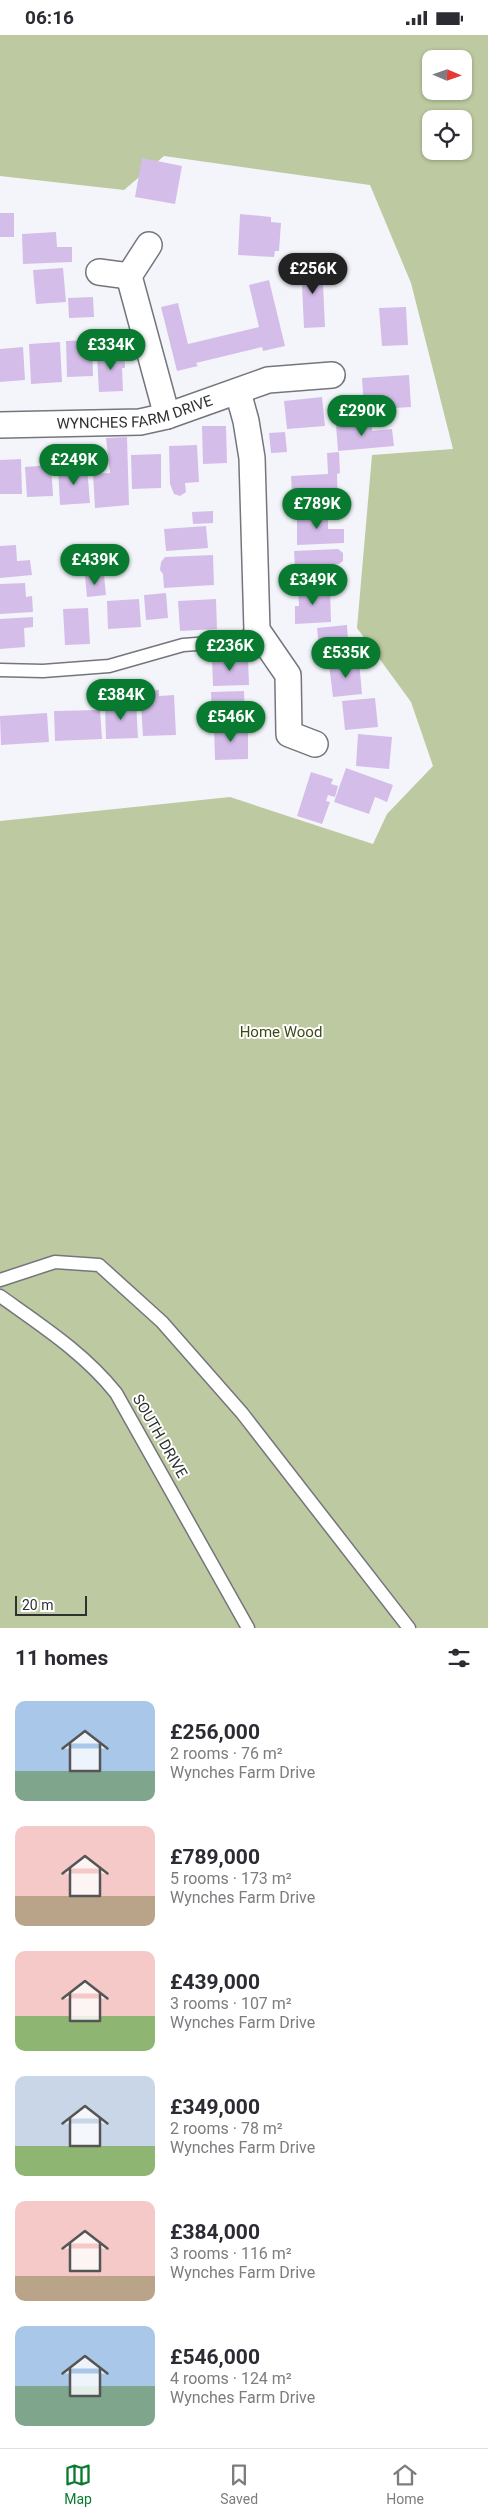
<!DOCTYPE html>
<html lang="en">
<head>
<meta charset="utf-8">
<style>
	:root { --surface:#fff; --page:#f2f2f3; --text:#2b2b33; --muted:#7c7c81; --line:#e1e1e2; --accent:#097b31 }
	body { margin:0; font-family:Roboto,sans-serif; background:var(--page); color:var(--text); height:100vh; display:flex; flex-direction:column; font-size:19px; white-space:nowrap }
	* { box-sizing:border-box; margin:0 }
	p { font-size:16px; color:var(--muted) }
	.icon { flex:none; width:28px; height:28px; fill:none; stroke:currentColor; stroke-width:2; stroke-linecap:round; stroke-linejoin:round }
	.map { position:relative; height:1593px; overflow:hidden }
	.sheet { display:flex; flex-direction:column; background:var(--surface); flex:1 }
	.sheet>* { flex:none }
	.needle { width:32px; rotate:92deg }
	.tools { position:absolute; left:422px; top:15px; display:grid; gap:10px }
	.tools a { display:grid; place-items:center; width:50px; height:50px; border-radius:10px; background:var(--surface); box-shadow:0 1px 4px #0004; font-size:25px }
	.scale { position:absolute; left:15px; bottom:12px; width:72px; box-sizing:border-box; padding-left:5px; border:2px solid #2f3032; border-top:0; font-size:14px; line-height:18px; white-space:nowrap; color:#2f3032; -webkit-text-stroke:4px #fff; paint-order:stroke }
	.price { position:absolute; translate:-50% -42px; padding:0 11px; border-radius:18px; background:var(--accent); color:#fff; font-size:16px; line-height:32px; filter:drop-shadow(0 1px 2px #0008) }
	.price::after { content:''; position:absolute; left:50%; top:30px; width:15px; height:11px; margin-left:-8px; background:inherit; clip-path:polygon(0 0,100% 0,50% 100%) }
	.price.on { background:#222; color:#fff }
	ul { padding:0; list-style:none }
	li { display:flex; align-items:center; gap:15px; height:125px; padding:0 15px }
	li span { display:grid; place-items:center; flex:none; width:140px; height:100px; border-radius:10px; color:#555 }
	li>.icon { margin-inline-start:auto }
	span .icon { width:60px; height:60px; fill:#fffc; stroke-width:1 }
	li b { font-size:21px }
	h2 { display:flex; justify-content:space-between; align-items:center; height:60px; padding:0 15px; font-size:21px }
	.status { display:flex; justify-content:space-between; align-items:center; height:35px; padding:0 25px; background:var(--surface); direction:ltr }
	.status svg { height:14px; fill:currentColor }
	.tabs { display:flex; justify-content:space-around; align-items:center; height:70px; border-top:1px solid var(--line); background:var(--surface); font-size:14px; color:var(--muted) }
	.tabs a { display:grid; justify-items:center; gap:2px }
	.tabs .on { color:var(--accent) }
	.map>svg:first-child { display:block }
</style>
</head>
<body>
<div class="status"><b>06:16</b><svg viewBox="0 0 49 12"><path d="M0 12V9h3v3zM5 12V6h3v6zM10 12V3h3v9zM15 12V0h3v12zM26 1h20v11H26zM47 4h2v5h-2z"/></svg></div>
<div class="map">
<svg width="488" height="1593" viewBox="0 0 488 1593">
	<rect width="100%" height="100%" fill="#f4f5fb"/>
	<path fill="#bdc9a0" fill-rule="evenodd" d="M 0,0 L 488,0 L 488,1593 L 0,1593 L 0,786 L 230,762 L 373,809 L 387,779 L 433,731 L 411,667 L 357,593 L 372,420 L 453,414 L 411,248 L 370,150 L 164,121 L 124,155 L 0,141 ZM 431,24 L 464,24 L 464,56 L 431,56 ZM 431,84 L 464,84 L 464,116 L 431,116 Z"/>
	<g fill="#d5bde9">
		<polygon points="142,123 182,131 175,169 135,162"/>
		<rect x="0" y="178" width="14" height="24"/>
		<polygon points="240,179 271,182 271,187 281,188 279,216 275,216 274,222 238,220"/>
		<polygon points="56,197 57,212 72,212 72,227 23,229 22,199"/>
		<polygon points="322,227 325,292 304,293 301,228"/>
		<polygon points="63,233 66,267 36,269 33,235"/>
		<polygon points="269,245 285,311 263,316 262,312 196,328 198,331 177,336 161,272 178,268 188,309 259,292 249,250"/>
		<polygon points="93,262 94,282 69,283 68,263"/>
		<polygon points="406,272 408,310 382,311 379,273"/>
		<polygon points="92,305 93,341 67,342 66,306"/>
		<polygon points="60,307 62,347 31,349 29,309"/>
		<polygon points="23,312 25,345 0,347 0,314"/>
		<polygon points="124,313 125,333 122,333 123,356 99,357 97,321 112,320 112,314"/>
		<polygon points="409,340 411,372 364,375 362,343"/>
		<polygon points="322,362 325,391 287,394 284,366"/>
		<polygon points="372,387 372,396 392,394 394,411 338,416 336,390"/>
		<polygon points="202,391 226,391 227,428 203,429"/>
		<polygon points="285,397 287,417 271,418 269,398"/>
		<polygon points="127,402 129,470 95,473 93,439 110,438 106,403"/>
		<polygon points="197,410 199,447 185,448 186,457 180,461 174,459 170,449 169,411"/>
		<polygon points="339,417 340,438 337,439 338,471 298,473 297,460 292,460 291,441 328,439 327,418"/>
		<polygon points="161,419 161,453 132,454 131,420"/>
		<polygon points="21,424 22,459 0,459 0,425"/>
		<polygon points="51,430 53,461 27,462 25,432"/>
		<polygon points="87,432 90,468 60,470 58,434"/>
		<polygon points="213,476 213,488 193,489 192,477"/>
		<polygon points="328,477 328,494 344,494 344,508 297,510 297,478"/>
		<polygon points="206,491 208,513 166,516 164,494"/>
		<polygon points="16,510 17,526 30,525 32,540 0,543 0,511"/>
		<polygon points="338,514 343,518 343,526 339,529 330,530 331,548 296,550 294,516"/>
		<polygon points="213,520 214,550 164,553 163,539 160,535 161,527 165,522"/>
		<polygon points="104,540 106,560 87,562 85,541"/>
		<polygon points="25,548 26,562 32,561 33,577 0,579 0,549"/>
		<polygon points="330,553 331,587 295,589 295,571 299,571 298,554"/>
		<polygon points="166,558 168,583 146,585 144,560"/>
		<polygon points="139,564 141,592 108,594 107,566"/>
		<polygon points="216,564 217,594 180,596 178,566"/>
		<polygon points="88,573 90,609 65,610 63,574"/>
		<polygon points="33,582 33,592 24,593 25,612 0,614 0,584"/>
		<polygon points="347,590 349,622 320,625 317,593"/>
		<polygon points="212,623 248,623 249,650 213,651"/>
		<polygon points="359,626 362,659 333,662 329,629"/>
		<polygon points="159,655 159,661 174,660 176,700 143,701 140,656"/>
		<polygon points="244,656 245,686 212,687 211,657"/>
		<polygon points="375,663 378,692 345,695 342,666"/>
		<polygon points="136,667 138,703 106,704 105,669"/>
		<polygon points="100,675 102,704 55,706 54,676"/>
		<polygon points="47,678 49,707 1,710 0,681"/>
		<polygon points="248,692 248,724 215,725 214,693"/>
		<polygon points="358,699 392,702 389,734 356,731"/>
		<polygon points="346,733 393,750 387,767 375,762 369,779 334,767"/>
		<polygon points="311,737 333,744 331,749 338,751 335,762 328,760 326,766 330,767 322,789 297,781"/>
	</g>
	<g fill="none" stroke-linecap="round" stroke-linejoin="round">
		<defs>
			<g id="service">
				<polyline points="0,635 43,636 109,631 183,610 237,606 257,595"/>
				<polyline points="0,1245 55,1227 99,1230 162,1287 242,1378 409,1593"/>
				<path d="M 0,1261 C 42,1291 84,1318 116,1358 L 248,1593"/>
			</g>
			<g id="minor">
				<polyline points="149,210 129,241 167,381"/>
				<polyline points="99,237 129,241"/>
				<polyline points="238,357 246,386 252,423 257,595 288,640 289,699 315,709"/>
				<path id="s1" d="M 0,390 L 140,387 L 167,381 L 268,345 L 332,340"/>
			</g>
		</defs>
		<use href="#service" stroke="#75767b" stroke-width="15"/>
		<use href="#minor" stroke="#75767b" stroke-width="28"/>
		<use href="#service" stroke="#fff" stroke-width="12"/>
		<use href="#minor" stroke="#fff" stroke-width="25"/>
	</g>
	<g text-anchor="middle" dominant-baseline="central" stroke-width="4" stroke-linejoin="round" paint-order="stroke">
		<g font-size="15" fill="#2f3032" stroke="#fff">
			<text stroke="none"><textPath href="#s1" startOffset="136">WYNCHES FARM DRIVE</textPath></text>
			<text transform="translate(160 1401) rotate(60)">SOUTH DRIVE</text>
		</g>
		<g font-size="15" fill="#3d4914" stroke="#fff">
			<text x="281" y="997">Home Wood</text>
		</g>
	</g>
</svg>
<div class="tools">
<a><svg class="needle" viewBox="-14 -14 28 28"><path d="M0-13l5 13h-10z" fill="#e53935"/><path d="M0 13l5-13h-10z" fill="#7c7c81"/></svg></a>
<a><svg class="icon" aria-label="locate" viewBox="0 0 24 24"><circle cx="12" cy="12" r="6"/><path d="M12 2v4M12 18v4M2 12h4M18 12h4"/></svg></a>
</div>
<div class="scale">20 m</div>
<b class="price on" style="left:313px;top:260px">£256K</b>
<b class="price" style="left:111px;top:336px">£334K</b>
<b class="price" style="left:362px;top:402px">£290K</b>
<b class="price" style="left:74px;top:451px">£249K</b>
<b class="price" style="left:317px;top:495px">£789K</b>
<b class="price" style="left:95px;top:551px">£439K</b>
<b class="price" style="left:313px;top:571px">£349K</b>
<b class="price" style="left:230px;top:637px">£236K</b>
<b class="price" style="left:346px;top:644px">£535K</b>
<b class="price" style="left:121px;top:686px">£384K</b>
<b class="price" style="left:231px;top:708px">£546K</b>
</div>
<section class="sheet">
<h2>11 homes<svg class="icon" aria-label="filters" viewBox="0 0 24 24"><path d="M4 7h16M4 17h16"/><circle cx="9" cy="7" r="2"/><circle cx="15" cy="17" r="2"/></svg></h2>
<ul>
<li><span style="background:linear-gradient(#a9c7e8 70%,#7fa58c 0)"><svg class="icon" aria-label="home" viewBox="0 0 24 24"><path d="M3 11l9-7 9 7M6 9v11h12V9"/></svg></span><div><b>£256,000</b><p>2 rooms · 76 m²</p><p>Wynches Farm Drive</p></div></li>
<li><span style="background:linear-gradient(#f6c9c9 70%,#b9a48a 0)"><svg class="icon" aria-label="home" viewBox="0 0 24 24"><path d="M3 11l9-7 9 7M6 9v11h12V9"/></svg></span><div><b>£789,000</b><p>5 rooms · 173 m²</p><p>Wynches Farm Drive</p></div></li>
<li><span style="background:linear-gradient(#f6c9c9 65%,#8fb573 0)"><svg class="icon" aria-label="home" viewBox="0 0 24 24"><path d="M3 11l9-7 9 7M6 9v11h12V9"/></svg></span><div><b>£439,000</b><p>3 rooms · 107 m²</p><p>Wynches Farm Drive</p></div></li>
<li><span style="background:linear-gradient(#c9d6e8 70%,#8fb573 0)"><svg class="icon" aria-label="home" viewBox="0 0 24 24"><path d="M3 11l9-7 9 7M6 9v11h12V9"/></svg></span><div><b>£349,000</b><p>2 rooms · 78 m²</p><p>Wynches Farm Drive</p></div></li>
<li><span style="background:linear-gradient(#f6c9c9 75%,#b9a48a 0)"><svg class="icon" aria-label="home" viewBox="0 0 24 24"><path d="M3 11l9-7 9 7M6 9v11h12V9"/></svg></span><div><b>£384,000</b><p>3 rooms · 116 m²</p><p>Wynches Farm Drive</p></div></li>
<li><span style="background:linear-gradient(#a9c7e8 60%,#7fa58c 0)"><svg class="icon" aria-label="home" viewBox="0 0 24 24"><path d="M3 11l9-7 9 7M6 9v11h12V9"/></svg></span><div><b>£546,000</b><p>4 rooms · 124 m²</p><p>Wynches Farm Drive</p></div></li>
</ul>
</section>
<nav class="tabs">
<a class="on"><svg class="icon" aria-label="map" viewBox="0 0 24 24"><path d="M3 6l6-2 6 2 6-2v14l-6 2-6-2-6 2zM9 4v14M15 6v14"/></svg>Map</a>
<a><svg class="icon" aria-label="saved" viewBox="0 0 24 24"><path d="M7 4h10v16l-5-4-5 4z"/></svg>Saved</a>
<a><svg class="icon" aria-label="home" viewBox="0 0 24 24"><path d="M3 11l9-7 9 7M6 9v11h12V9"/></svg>Home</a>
</nav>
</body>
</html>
